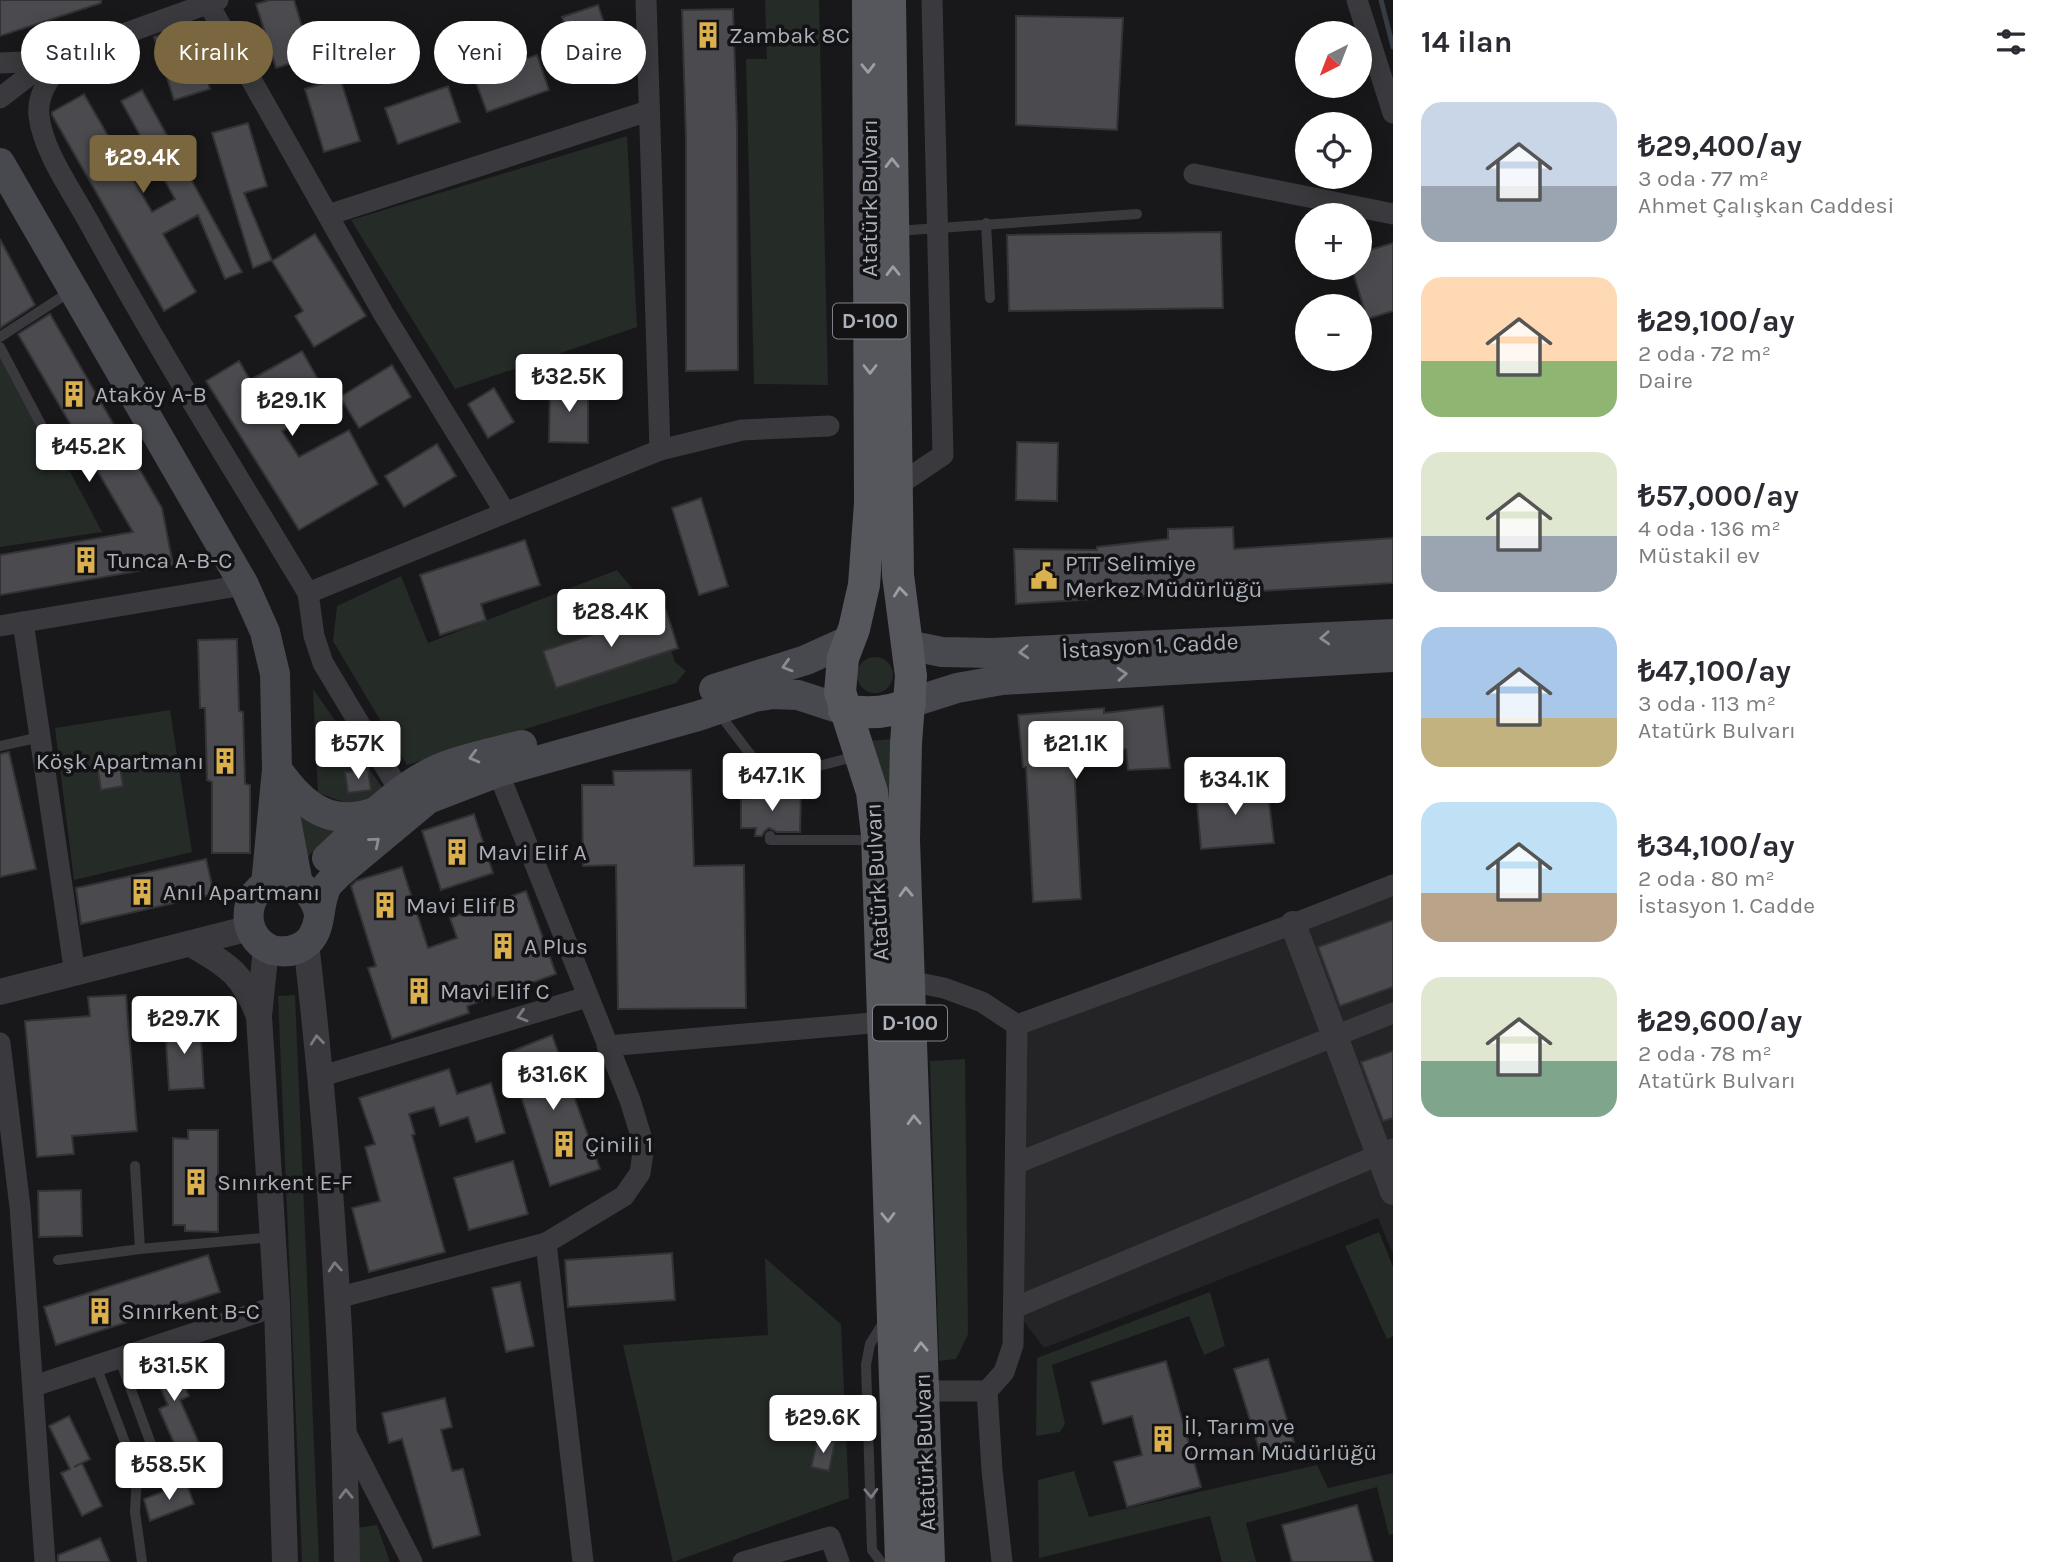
<!DOCTYPE html>
<html lang="tr">
<head>
<meta charset="utf-8">
<style>
	:root { --surface:#fff; --page:#f7f7f7; --text:#2b2b33; --muted:#7c7c81; --accent:#7a6740 }
	body { margin:0; font-family:Karla,sans-serif; background:var(--page); color:var(--text); height:100vh; display:flex; flex-direction:column; font-size:26px; white-space:nowrap }
	* { box-sizing:border-box; margin:0 }
	p { font-size:23px; color:var(--muted) }
	.icon { flex:none; width:38px; height:38px; fill:none; stroke:currentColor; stroke-width:2; stroke-linecap:round; stroke-linejoin:round }
	.map { position:relative; flex:1; overflow:hidden }
	.sheet { display:flex; flex-direction:column; background:var(--surface); width:665px }
	.sheet>* { flex:none }
	.hud { position:absolute; left:21px; top:21px; width:665px; height:63px; display:flex; gap:14px }
	.needle { width:46px; rotate:222deg }
	.fabs { position:absolute; left:1295px; top:21px; display:grid; gap:14px }
	.fabs a { display:grid; place-items:center; width:77px; height:77px; border-radius:50%; background:var(--surface); box-shadow:0 4px 18px #0003; font-size:35px }
	.price { position:absolute; translate:-50% -60px; padding:0 16px; border-radius:7px; background:#fff; color:#222; font-size:23px; line-height:46px; filter:drop-shadow(0 2px 4px #0008) }
	.price::after { content:''; position:absolute; left:50%; top:42px; width:21px; height:16px; margin-left:-10px; background:inherit; clip-path:polygon(0 0,100% 0,50% 100%) }
	.price.on { background:var(--accent); color:#fff }
	ul { padding:0; list-style:none }
	li { display:flex; align-items:center; gap:21px; height:175px; padding:0 28px }
	li span { display:grid; place-items:center; flex:none; width:196px; height:140px; border-radius:21px; color:#555 }
	li>.icon { margin-inline-start:auto }
	span .icon { width:84px; height:84px; fill:#fffc; stroke-width:1 }
	li b { font-size:30px }
	h2 { display:flex; justify-content:space-between; align-items:center; height:84px; padding:0 28px; font-size:30px }
	.pill { padding:0 24px; border-radius:32px; background:var(--surface); box-shadow:0 4px 18px #0003; font-size:24px; line-height:63px }
	.pill.on { background:var(--accent); color:#fff }
	main { display:flex; flex:1; min-height:0 }
	.map>svg:first-child { display:block }
</style>
</head>
<body>
<main>
<div class="map">
<svg width="1393" height="1562" viewBox="0 0 1393 1562">
	<rect width="100%" height="100%" fill="#18181a"/>
	<polygon fill="#242427" points="1393,885 1393,1254 1378,1218 1044,1348 1014,1308 1017,1025"/>
	<g fill="#252b26">
		<polygon points="765,0 819,0 828,385 754,384 746,59 767,59"/>
		<polygon points="627,136 637,327 455,389 351,220"/>
		<polygon points="0,340 102,532 0,547"/>
		<polygon points="617,570 653,614 543,650 555,688 671,650 675,662 686,671 676,683 407,765 333,641 337,606 401,576 428,643"/>
		<circle cx="875" cy="675" r="18"/>
		<polygon points="313,689 384,790 358,807 318,793"/>
		<polygon points="170,710 192,852 74,880 55,728"/>
		<polygon points="894,739 893,813 867,741"/>
		<polygon points="298,815 322,827 338,828 305,859"/>
		<polygon points="295,995 319,1562 302,1562 278,996"/>
		<polygon points="965,1059 968,1334 956,1359 939,1361 930,1061"/>
		<polygon points="1379,1232 1393,1267 1393,1336 1387,1339 1345,1246"/>
		<polygon points="765,1258 841,1324 849,1498 673,1562 623,1345 768,1335"/>
		<polygon points="1210,1292 1225,1346 1204,1355 1189,1316 1052,1365 1065,1424 1060,1432 1036,1436 1037,1358"/>
		<polygon points="1317,1465 1328,1488 1393,1473 1393,1534 1389,1535 1377,1487 1246,1523 1256,1562 1222,1562 1210,1516 1039,1558 1038,1480 1074,1471 1089,1517"/>
		<polygon points="377,1525 390,1562 358,1562 355,1528"/>
	</g>
	<g fill="none" stroke-linecap="round" stroke-linejoin="round">
		<polyline stroke="#353c43" stroke-width="5" points="1381,0 1393,47"/>
	</g>
	<g fill="#4b4b4f" stroke="#333336" stroke-width="2">
		<polygon points="0,0 101,0 101,3 0,36"/>
		<polygon points="270,0 294,0 311,57 276,68 256,4"/>
		<polygon points="598,5 619,67 584,79 562,17"/>
		<polygon points="733,9 737,128 738,370 686,371 686,140 682,10"/>
		<polygon points="1016,16 1123,18 1117,130 1016,125"/>
		<polygon points="190,26 210,89 174,100 154,37"/>
		<polygon points="537,55 549,90 487,112 474,77"/>
		<polygon points="340,78 360,141 324,152 305,89"/>
		<polygon points="448,86 460,122 398,144 385,108"/>
		<polygon points="142,90 242,272 225,279 198,215 163,234 196,292 164,311 52,115 52,112 84,94 152,212 175,199 121,101"/>
		<polygon points="248,123 267,186 244,193 272,260 253,268 212,133"/>
		<polygon points="1221,232 1223,308 1009,311 1007,235"/>
		<polygon points="315,234 366,316 314,347 295,316 303,311 272,261"/>
		<polygon points="0,239 35,305 0,328"/>
		<polygon points="1393,243 1393,311 1367,319 1352,268 1360,268 1360,253"/>
		<polygon points="50,314 162,508 173,565 0,595 0,555 133,532 18,334"/>
		<polygon points="302,351 332,404 282,431 299,457 349,430 378,484 299,530 206,381 239,361 250,380"/>
		<polygon points="392,365 411,397 359,428 340,397"/>
		<polygon points="550,385 588,385 588,443 549,442"/>
		<polygon points="494,388 514,422 488,438 468,404"/>
		<polygon points="1017,442 1058,443 1057,501 1016,500"/>
		<polygon points="437,444 456,476 404,507 385,476"/>
		<polygon points="701,498 728,586 699,595 672,508"/>
		<polygon points="1233,527 1234,549 1393,538 1393,583 1261,591 1260,584 1159,589 1159,595 1016,604 1014,549 1097,550 1097,547 1168,539 1168,529"/>
		<polygon points="525,540 540,585 481,604 486,620 440,635 420,575"/>
		<polygon points="666,610 678,648 556,688 543,651"/>
		<polygon points="237,639 239,711 243,712 245,784 250,785 250,853 212,853 212,782 207,780 205,708 200,708 198,640"/>
		<polygon points="1163,706 1170,768 1128,770 1126,749 1082,754 1080,764 1074,764 1081,899 1033,902 1026,767 1023,767 1018,715 1104,708 1104,713"/>
		<polygon points="9,752 36,869 0,877 0,754"/>
		<polygon points="119,760 123,786 101,790 97,764"/>
		<polygon points="368,769 371,790 348,793 345,772"/>
		<polygon points="691,770 694,866 744,865 746,1008 618,1009 616,865 583,866 582,785 614,785 613,771"/>
		<polygon points="1267,785 1274,843 1201,849 1196,791"/>
		<polygon points="755,791 761,791 763,795 768,799 773,797 777,791 801,792 800,832 777,832 769,828 764,832 762,836 755,836 756,828 741,828 741,799 755,798"/>
		<polygon points="474,814 493,873 441,890 422,831"/>
		<polygon points="206,859 214,894 81,924 76,888"/>
		<polygon points="402,867 428,948 457,938 450,918 526,891 556,974 467,1006 469,1013 392,1039 368,968 376,966 351,886 356,881"/>
		<polygon points="1393,920 1393,987 1340,1006 1318,947"/>
		<polygon points="126,995 137,1131 72,1136 74,1154 37,1157 25,1021 90,1016 88,997"/>
		<polygon points="200,1023 204,1088 169,1090 165,1025"/>
		<polygon points="552,1035 600,1169 550,1186 507,1053"/>
		<polygon points="1393,1051 1393,1118 1383,1121 1361,1062"/>
		<polygon points="449,1069 457,1094 491,1083 505,1133 476,1142 468,1117 440,1126 434,1107 409,1114 415,1134 412,1135 445,1252 369,1272 352,1208 380,1201 365,1147 375,1144 359,1098"/>
		<polygon points="188,1130 218,1130 218,1232 185,1231 185,1225 173,1225 173,1138 188,1139"/>
		<polygon points="513,1161 528,1214 469,1230 454,1178"/>
		<polygon points="81,1190 82,1236 39,1237 38,1191"/>
		<polygon points="672,1253 675,1300 568,1307 565,1260"/>
		<polygon points="208,1255 220,1292 56,1345 44,1307"/>
		<polygon points="520,1282 534,1346 506,1352 492,1288"/>
		<polygon points="171,1355 189,1396 180,1400 199,1443 178,1452 159,1409 168,1405 149,1362"/>
		<polygon points="1268,1359 1294,1442 1260,1452 1234,1369"/>
		<polygon points="1166,1361 1201,1487 1127,1507 1114,1462 1142,1455 1132,1416 1103,1424 1091,1382"/>
		<polygon points="445,1398 452,1427 441,1430 452,1471 463,1469 480,1535 433,1548 402,1439 389,1443 382,1413"/>
		<polygon points="69,1416 90,1459 74,1467 82,1463 102,1506 82,1516 61,1473 70,1469 49,1426"/>
		<polygon points="818,1438 835,1442 829,1471 811,1467"/>
		<polygon points="186,1482 194,1504 150,1521 144,1499"/>
		<polygon points="1357,1505 1373,1562 1292,1562 1282,1525"/>
		<polygon points="100,1538 110,1562 58,1562 58,1555"/>
	</g>
	<g fill="none" stroke-linecap="round" stroke-linejoin="round">
		<g stroke="#3a3a3e" stroke-width="10">
			<polyline points="986,223 990,298"/>
			<polyline points="896,231 1137,214"/>
			<polyline points="0,337 71,291"/>
			<polyline points="0,347 63,466"/>
			<polyline points="718,712 769,779 769,791"/>
			<polyline points="0,746 40,737"/>
			<polyline points="769,779 857,756"/>
			<polyline points="770,836 770,840 876,840"/>
			<polyline points="135,1166 140,1249"/>
			<polyline points="58,1260 140,1249 273,1237"/>
			<polyline points="119,1357 155,1455"/>
			<polyline points="96,1366 137,1474 135,1512 142,1562"/>
			<polyline points="881,1562 872,1550 866,1365 870,1344 885,1320"/>
		</g>
		<g stroke="#3a3a3e" stroke-width="21">
			<polyline points="646,0 660,450"/>
			<polyline points="1357,0 1393,113"/>
			<polyline points="208,3 383,313 505,512"/>
			<path d="M 76,49 C 58,67 36,88 39,116 C 43,152 74,194 91,226 C 159,351 235,471 308,593 L 314,636 L 323,663 L 401,793"/>
			<polyline points="0,63 48,61"/>
			<polyline points="0,98 48,61 218,0"/>
			<polyline points="1194,174 1393,214"/>
			<polyline points="328,215 648,111"/>
			<polyline points="897,486 943,455 932,0"/>
			<polyline points="308,593 660,450 742,430 829,426"/>
			<polyline points="23,622 75,974"/>
			<polyline points="0,626 244,585"/>
			<polyline points="909,981 944,988 982,1002 1017,1025"/>
			<polyline points="1017,1025 1293,924 1393,885"/>
			<polyline points="0,1043 20,1207 45,1562"/>
			<polyline points="607,1046 883,1022"/>
			<polyline points="322,1076 587,997"/>
			<polyline points="1017,1163 1393,1013"/>
			<polyline points="546,1243 583,1562"/>
			<polyline points="337,1298 546,1243 624,1196 640,1173 644,1146 630,1100 498,772"/>
			<polyline points="1014,1308 1393,1149"/>
			<polyline points="34,1386 277,1306"/>
			<polyline points="923,1391 987,1391 1004,1372 1013,1345 1017,1025"/>
			<polyline points="987,1391 992,1470 1002,1562"/>
			<polyline points="345,1431 412,1562"/>
			<polyline points="743,1562 830,1537 839,1562"/>
		</g>
		<g stroke="#3a3a3e" stroke-width="26">
			<polyline points="1293,924 1393,1192"/>
			<path d="M 306,943 C 330,1149 344,1355 347,1562"/>
			<path d="M 191,944 C 230,967 242,973 259,1016"/>
			<polyline points="266,948 259,1016 277,1306 285,1562"/>
			<polyline points="0,992 250,928"/>
		</g>
		<g stroke="#48494e" stroke-width="30">
			<polyline points="0,163 244,585 265,632 275,674 277,769 266,885"/>
			<polyline points="907,645 942,652 992,653 1393,634"/>
			<polyline points="714,689 806,660 850,640"/>
			<polyline points="910,703 957,688 1002,680 1393,657"/>
			<path d="M 277,769 C 303,807 332,829 378,811"/>
			<polyline points="283,804 298,884"/>
			<path d="M 327,858 C 362,826 398,785 443,767 C 468,757 496,752 522,745"/>
			<path d="M 319,913 C 307,865 243,874 249,922 C 251,935 260,946 272,950 C 285,953 298,951 308,942 C 323,927 317,904 327,886 C 329,882 335,878 338,874 L 428,799 L 498,772 L 698,716 L 754,697 L 773,694 L 798,695 L 844,710"/>
		</g>
		<g stroke="#56575d" stroke-width="32">
			<polyline points="868,0 870,503 864,585 854,629 843,658 840,692 872,792 877,835 901,1562"/>
			<polyline points="890,0 898,575 911,676 906,743 904,840 929,1562"/>
			<path d="M 844,710 C 867,714 889,714 910,703"/>
		</g>
	</g>
	<defs><path id="oneway-chevron" d="M-2-3.5L2.5 0L-2 3.5" fill="none" stroke-width="1.6" stroke-linecap="round" stroke-linejoin="round" transform="scale(1.75)"/></defs>
	<g stroke="#9b9ea6">
		<use href="#oneway-chevron" transform="translate(868 68) rotate(89)"/>
		<use href="#oneway-chevron" transform="translate(892 163) rotate(-91)"/>
		<use href="#oneway-chevron" transform="translate(893 271) rotate(-91)"/>
		<use href="#oneway-chevron" transform="translate(870 369) rotate(90)"/>
		<use href="#oneway-chevron" transform="translate(900 592) rotate(-96)"/>
		<use href="#oneway-chevron" transform="translate(906 892) rotate(-92)"/>
		<use href="#oneway-chevron" transform="translate(914 1120) rotate(-92)"/>
		<use href="#oneway-chevron" transform="translate(888 1217) rotate(89)"/>
		<use href="#oneway-chevron" transform="translate(921 1347) rotate(-92)"/>
	</g>
	<g stroke="#898c93">
		<use href="#oneway-chevron" transform="translate(1325 638) rotate(177)"/>
		<use href="#oneway-chevron" transform="translate(1024 652) rotate(177)"/>
		<use href="#oneway-chevron" transform="translate(787 666) rotate(164)"/>
		<use href="#oneway-chevron" transform="translate(1122 674) rotate(-4)"/>
		<use href="#oneway-chevron" transform="translate(474 757) rotate(165)"/>
		<use href="#oneway-chevron" transform="translate(375 842) rotate(-40)"/>
	</g>
	<g stroke="#797b81">
		<use href="#oneway-chevron" transform="translate(522 1016) rotate(163)"/>
		<use href="#oneway-chevron" transform="translate(317 1040) rotate(-96)"/>
		<use href="#oneway-chevron" transform="translate(335 1267) rotate(-94)"/>
		<use href="#oneway-chevron" transform="translate(871 1493) rotate(88)"/>
		<use href="#oneway-chevron" transform="translate(346 1494) rotate(-91)"/>
	</g>
	<defs>
		<symbol id="building-bare" viewBox="-9 -9 18 18"><path d="M-4-6H4V6H1V3H-1V6H-4ZM-2.5-4.3h1.7v1.8h-1.7ZM.8-4.3h1.7v1.8H.8ZM-2.5-1h1.7V.8h-1.7ZM.8-1h1.7V.8H.8Z" fill="#dbb04f" stroke="#131315" stroke-width="2.5" paint-order="stroke"/></symbol>
		<symbol id="civic-bare" viewBox="-9 -9 18 18"><path d="M-.6-6.5H3V-4.5H.6V-3L4-1V1h2V6H-6V1h2V-1L-.6-3ZM-1.2 2.5V6h2.4V2.5Z" fill="#dbb04f" stroke="#131315" stroke-width="2.5" paint-order="stroke"/></symbol>
	</defs>
	<g fill-rule="evenodd">
		<use href="#building-bare" x="689" y="16" width="38" height="38"/>
		<use href="#building-bare" x="55" y="375" width="38" height="38"/>
		<use href="#building-bare" x="67" y="541" width="38" height="38"/>
		<use href="#civic-bare" x="1025" y="557" width="38" height="38"/>
		<use href="#building-bare" x="206" y="742" width="38" height="38"/>
		<use href="#building-bare" x="438" y="833" width="38" height="38"/>
		<use href="#building-bare" x="123" y="873" width="38" height="38"/>
		<use href="#building-bare" x="366" y="886" width="38" height="38"/>
		<use href="#building-bare" x="484" y="927" width="38" height="38"/>
		<use href="#building-bare" x="400" y="972" width="38" height="38"/>
		<use href="#building-bare" x="545" y="1125" width="38" height="38"/>
		<use href="#building-bare" x="177" y="1163" width="38" height="38"/>
		<use href="#building-bare" x="81" y="1292" width="38" height="38"/>
		<use href="#building-bare" x="1144" y="1420" width="38" height="38"/>
	</g>
	<g text-anchor="middle" dominant-baseline="central" stroke-width="7" stroke-linejoin="round" paint-order="stroke">
		<g fill="#131315" stroke="#7e8187" stroke-width="2">
			<rect x="833" y="303.5" width="74" height="35" rx="5"/>
			<rect x="873" y="1005.5" width="74" height="35" rx="5"/>
		</g>
		<g font-size="21" font-weight="bold" fill="#acb0b8">
			<text x="870" y="321">D-100</text>
			<text x="910" y="1023">D-100</text>
		</g>
		<g font-size="23" fill="#acb0b8" stroke="#131315" text-anchor="start">
			<text x="729" y="35">Zambak 8C</text>
			<text x="95" y="394">Ataköy A-B</text>
			<text x="107" y="560">Tunca A-B-C</text>
			<text x="1065" y="563">PTT Selimiye<tspan x="1065" dy="26">Merkez Müdürlüğü</tspan></text>
			<text x="204" y="761" text-anchor="end">Köşk Apartmanı</text>
			<text x="478" y="852">Mavi Elif A</text>
			<text x="163" y="892">Anıl Apartmanı</text>
			<text x="406" y="905">Mavi Elif B</text>
			<text x="524" y="946">A Plus</text>
			<text x="440" y="991">Mavi Elif C</text>
			<text x="585" y="1144">Çinili 1</text>
			<text x="217" y="1182">Sınırkent E-F</text>
			<text x="121" y="1311">Sınırkent B-C</text>
			<text x="1184" y="1426">İl, Tarım ve<tspan x="1184" dy="26">Orman Müdürlüğü</tspan></text>
		</g>
		<g font-size="23" fill="#acb0b8" stroke="#131315">
			<text transform="translate(869 198) rotate(-90)">Atatürk Bulvarı</text>
			<text transform="translate(1150 646) rotate(-3)">İstasyon 1. Cadde</text>
			<text transform="translate(877 882) rotate(-93)">Atatürk Bulvarı</text>
			<text transform="translate(925 1452) rotate(-92)">Atatürk Bulvarı</text>
		</g>
	</g>
</svg>
<div class="fabs">
<a><svg class="needle" viewBox="-14 -14 28 28"><path d="M0-13l5 13h-10z" fill="#e53935"/><path d="M0 13l5-13h-10z" fill="#7c7c81"/></svg></a>
<a><svg class="icon" aria-label="locate" viewBox="0 0 24 24"><circle cx="12" cy="12" r="6"/><path d="M12 2v4M12 18v4M2 12h4M18 12h4"/></svg></a>
<a>+</a>
<a>−</a>
</div>
<b class="price on" style="left:143px;top:195px">₺29.4K</b>
<b class="price" style="left:569px;top:414px">₺32.5K</b>
<b class="price" style="left:292px;top:438px">₺29.1K</b>
<b class="price" style="left:89px;top:484px">₺45.2K</b>
<b class="price" style="left:611px;top:649px">₺28.4K</b>
<b class="price" style="left:358px;top:781px">₺57K</b>
<b class="price" style="left:1076px;top:781px">₺21.1K</b>
<b class="price" style="left:772px;top:813px">₺47.1K</b>
<b class="price" style="left:1235px;top:817px">₺34.1K</b>
<b class="price" style="left:184px;top:1056px">₺29.7K</b>
<b class="price" style="left:553px;top:1112px">₺31.6K</b>
<b class="price" style="left:174px;top:1403px">₺31.5K</b>
<b class="price" style="left:823px;top:1455px">₺29.6K</b>
<b class="price" style="left:169px;top:1502px">₺58.5K</b>
<div class="hud">
<a class="pill">Satılık</a>
<a class="pill on">Kiralık</a>
<a class="pill">Filtreler</a>
<a class="pill">Yeni</a>
<a class="pill">Daire</a>
</div>
</div>
<section class="sheet">
<h2>14 ilan<svg class="icon" aria-label="filters" viewBox="0 0 24 24"><path d="M4 7h16M4 17h16"/><circle cx="9" cy="7" r="2"/><circle cx="15" cy="17" r="2"/></svg></h2>
<ul>
<li><span style="background:linear-gradient(#c9d6e8 60%,#9aa5b1 0)"><svg class="icon" aria-label="home" viewBox="0 0 24 24"><path d="M3 11l9-7 9 7M6 9v11h12V9"/></svg></span><div><b>₺29,400/ay</b><p>3 oda · 77 m²</p><p>Ahmet Çalışkan Caddesi</p></div></li>
<li><span style="background:linear-gradient(#ffd9b3 60%,#8fb573 0)"><svg class="icon" aria-label="home" viewBox="0 0 24 24"><path d="M3 11l9-7 9 7M6 9v11h12V9"/></svg></span><div><b>₺29,100/ay</b><p>2 oda · 72 m²</p><p>Daire</p></div></li>
<li><span style="background:linear-gradient(#dfe7d0 60%,#9aa5b1 0)"><svg class="icon" aria-label="home" viewBox="0 0 24 24"><path d="M3 11l9-7 9 7M6 9v11h12V9"/></svg></span><div><b>₺57,000/ay</b><p>4 oda · 136 m²</p><p>Müstakil ev</p></div></li>
<li><span style="background:linear-gradient(#a9c7e8 65%,#c2b280 0)"><svg class="icon" aria-label="home" viewBox="0 0 24 24"><path d="M3 11l9-7 9 7M6 9v11h12V9"/></svg></span><div><b>₺47,100/ay</b><p>3 oda · 113 m²</p><p>Atatürk Bulvarı</p></div></li>
<li><span style="background:linear-gradient(#bfe0f5 65%,#b9a48a 0)"><svg class="icon" aria-label="home" viewBox="0 0 24 24"><path d="M3 11l9-7 9 7M6 9v11h12V9"/></svg></span><div><b>₺34,100/ay</b><p>2 oda · 80 m²</p><p>İstasyon 1. Cadde</p></div></li>
<li><span style="background:linear-gradient(#dfe7d0 60%,#7fa58c 0)"><svg class="icon" aria-label="home" viewBox="0 0 24 24"><path d="M3 11l9-7 9 7M6 9v11h12V9"/></svg></span><div><b>₺29,600/ay</b><p>2 oda · 78 m²</p><p>Atatürk Bulvarı</p></div></li>
</ul>
</section>
</main>
</body>
</html>
